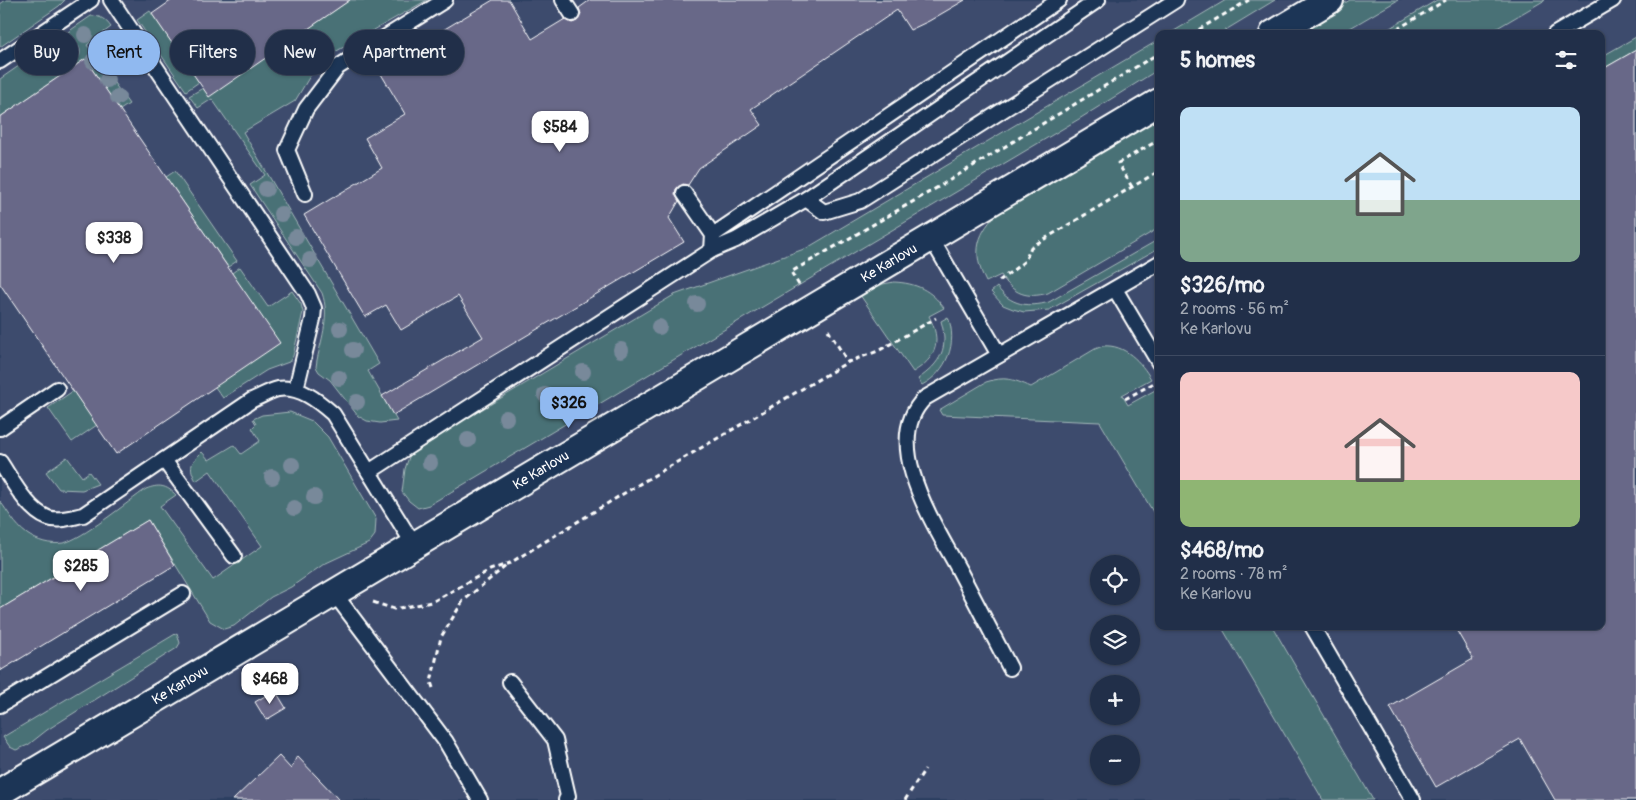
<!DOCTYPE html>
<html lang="en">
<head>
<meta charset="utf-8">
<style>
	:root { --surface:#212f49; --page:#2d3b53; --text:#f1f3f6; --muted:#a2a9b4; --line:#3e4a61; --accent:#90b9f0 }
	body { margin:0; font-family:Pangolin,sans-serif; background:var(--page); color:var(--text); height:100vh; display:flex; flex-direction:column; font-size:19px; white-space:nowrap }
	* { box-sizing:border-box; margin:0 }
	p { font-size:16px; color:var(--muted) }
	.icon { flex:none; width:28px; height:28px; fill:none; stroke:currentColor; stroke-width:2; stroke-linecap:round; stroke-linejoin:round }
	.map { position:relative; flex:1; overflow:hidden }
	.drawer { position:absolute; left:1155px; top:30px; width:450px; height:600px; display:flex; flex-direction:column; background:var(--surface); border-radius:10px; box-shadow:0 1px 4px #0004,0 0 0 1px var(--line) }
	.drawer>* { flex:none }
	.hud { position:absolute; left:15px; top:30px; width:475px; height:45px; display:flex; gap:10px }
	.controls { position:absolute; left:1090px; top:555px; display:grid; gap:10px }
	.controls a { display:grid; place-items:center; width:50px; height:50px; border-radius:50%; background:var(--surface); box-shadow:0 1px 4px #0004,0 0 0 1px var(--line); font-size:25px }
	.price { position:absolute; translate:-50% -42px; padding:0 11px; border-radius:10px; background:#fff; color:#222; font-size:16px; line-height:32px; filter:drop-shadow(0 1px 2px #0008) }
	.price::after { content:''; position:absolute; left:50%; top:30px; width:15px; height:11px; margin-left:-8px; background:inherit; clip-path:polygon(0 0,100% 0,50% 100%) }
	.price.active { background:var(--accent); color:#111 }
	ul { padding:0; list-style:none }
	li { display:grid; align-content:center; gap:10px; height:265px; padding:0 25px }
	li+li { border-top:1px solid var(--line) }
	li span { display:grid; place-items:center; height:155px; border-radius:10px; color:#555 }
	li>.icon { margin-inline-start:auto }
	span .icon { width:90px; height:90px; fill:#fffc; stroke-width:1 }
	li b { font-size:21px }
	h2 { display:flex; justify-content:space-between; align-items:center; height:60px; padding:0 25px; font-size:21px }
	.chip { padding:0 18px; border-radius:22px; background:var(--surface); box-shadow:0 1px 4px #0004,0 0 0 1px var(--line); font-size:18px; line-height:45px }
	.chip.active { background:var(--accent); color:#111 }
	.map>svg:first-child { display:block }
</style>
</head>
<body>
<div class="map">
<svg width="1636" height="800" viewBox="0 0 1636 800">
	<rect width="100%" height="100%" fill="#2c3f61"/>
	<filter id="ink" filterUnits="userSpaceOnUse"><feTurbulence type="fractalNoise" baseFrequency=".02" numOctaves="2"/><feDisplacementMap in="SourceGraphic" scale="10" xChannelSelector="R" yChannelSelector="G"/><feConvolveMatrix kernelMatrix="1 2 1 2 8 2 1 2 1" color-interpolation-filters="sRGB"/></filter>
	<g filter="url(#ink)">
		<path fill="#3e4b6d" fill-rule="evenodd" d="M 0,0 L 1636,0 L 1636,800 L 0,800 ZM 1159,34 L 1601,34 L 1601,626 L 1159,626 ZM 1099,564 L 1131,564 L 1131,596 L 1099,596 ZM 1099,624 L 1131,624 L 1131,656 L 1099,656 ZM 1099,684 L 1131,684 L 1131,716 L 1099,716 ZM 1099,744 L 1131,744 L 1131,776 L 1099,776 Z"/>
		<g fill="#487176" stroke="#a4b8ba">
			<polygon points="6,0 65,0 59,6 0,47 0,4"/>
			<path d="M 350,0 L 427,0 L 319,61 L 295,101 L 243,132 L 379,364 L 368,371 L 397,421 L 380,423 L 367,421 L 358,416 L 330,380 L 319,372 L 316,367 L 317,360 C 322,337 330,316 322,293 L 250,185 L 265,175 L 212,99 L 198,108 L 189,96 L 203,88 L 209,96 Z"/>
			<polygon points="1226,0 1275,0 1219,34 1169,34"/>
			<polygon points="1350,0 1398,0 1340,34 1293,34"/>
			<polygon points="1437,0 1545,0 1487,34 1380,34"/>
			<polygon points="150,11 199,82 186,91 137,20"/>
			<path d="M 91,16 C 101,16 105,19 111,27 L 87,45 L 129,104 L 120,110 L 85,59 L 0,117 L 0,79 Z"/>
			<polygon points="1636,37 1636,50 1601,70 1601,57"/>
			<polygon points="1159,40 1159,69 1079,119 429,505 418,508 409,501 402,492 405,469 409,457 421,445 491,404 674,295 807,248"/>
			<path d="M 1159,114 L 1159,228 L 1048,293 C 1027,299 1013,294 1001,275 L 986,282 C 971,252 977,232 1001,210 Z"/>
			<polygon points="175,171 237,261 228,267 166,177"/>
			<path d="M 1159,239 L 1159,248 L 1049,310 L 1024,312 L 1013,309 L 1003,305 L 991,292 L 997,287 C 1010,305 1029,308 1049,302 Z"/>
			<polygon points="240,267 268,307 292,291 301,304 303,312 293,356 289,362 267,370 223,398 215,387 232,273"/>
			<path d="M 894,282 C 916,283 931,290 944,308 L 929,316 C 942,341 937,358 913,372 L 860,295 L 883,284 Z"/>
			<path d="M 948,317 C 958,343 947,372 922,385 L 918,379 C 941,363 949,348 941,321 Z"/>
			<path d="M 1103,346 C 1125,344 1141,362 1151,379 L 1122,395 L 1128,405 L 1157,389 L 1159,392 L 1159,522 L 1100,422 L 942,415 L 939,410 L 986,382 C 1005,376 1013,379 1031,387 L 1095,349 Z"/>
			<polygon points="73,391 97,425 72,442 48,408"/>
			<path d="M 290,412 L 312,421 L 328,437 L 376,519 L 375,535 L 369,543 L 324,564 L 291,587 L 271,597 L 234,626 L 224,629 L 210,621 L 148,520 L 0,609 L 0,501 C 8,512 15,525 27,534 C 37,541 50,545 63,543 C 81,540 129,501 146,489 C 159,484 166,485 176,495 L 160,506 L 213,580 L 262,546 L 210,471 L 196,481 C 188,466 191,463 202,452 L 209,460 L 234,445 L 241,454 L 260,441 L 252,428 L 256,424 L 253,419 L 262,415 Z"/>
			<polygon points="67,457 82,477 89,472 98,484 82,490 59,489 46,472"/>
			<polygon points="1221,626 1272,626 1373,800 1323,800"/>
			<polygon points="177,633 180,643 177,648 47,730 28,745 16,750 10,747 3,737"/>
		</g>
		<g fill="#686788" stroke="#fff">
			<polygon points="172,0 350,0 209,97 152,14"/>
			<polygon points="493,0 509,0 532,39 565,19 572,23 577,21 581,14 579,8 590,0 965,0 929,21 910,30 897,10 751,109 762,125 699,168 688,185 683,184 676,189 675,194 679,201 669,218 684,242 393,415 382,396 483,337 458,296 401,330 386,305 365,317 304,215 382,168 365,138 405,114 378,69"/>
			<polygon points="1636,50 1636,800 1555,800 1520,739 1436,787 1390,707 1473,659 1454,626 1601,626 1601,70"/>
			<polygon points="85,59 280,343 116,454 0,284 0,117"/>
			<polygon points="148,520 175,565 0,671 0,609"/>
			<polygon points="275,690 286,708 266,720 255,702"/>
			<polygon points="279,756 291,769 297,756 339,800 233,800"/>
		</g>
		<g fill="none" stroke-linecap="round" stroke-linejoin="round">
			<defs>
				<g id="lane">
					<polyline points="111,0 308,294 314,308 313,319 296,389"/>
					<polyline points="563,0 572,14"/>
					<polyline points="1555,34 1613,0"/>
					<polyline points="0,61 91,0"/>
					<polyline points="305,194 287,150 306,109 338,67 445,0"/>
					<polyline points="806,199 824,212 860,201 1176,0"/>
					<polyline points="713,235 1059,0"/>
					<polyline points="931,238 999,355"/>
					<polyline points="712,250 736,240 806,199 1098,0"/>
					<polyline points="1115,289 1159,363"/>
					<polyline points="0,428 57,389"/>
					<polyline points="164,460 234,556"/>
					<path d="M 0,462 C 12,480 28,511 48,518 C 59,522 72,517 83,515 L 252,400 C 260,397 269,391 278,389 C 300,386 317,400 333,414 L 414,545"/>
					<polyline points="369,472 712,250 713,235 684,193"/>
					<polyline points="334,593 446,742 480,800"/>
					<polyline points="1312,626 1413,800"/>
					<path d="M 1010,668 C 993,635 976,602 959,570 C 936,527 879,442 925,398 L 1159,263"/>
					<polyline points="510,682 555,740 568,796 566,800"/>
					<polyline points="0,705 183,594"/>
				</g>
				<g id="street">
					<polyline points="1273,34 1330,0"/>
					<polyline points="0,792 1159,102"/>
				</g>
			</defs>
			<use href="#lane" stroke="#fff" stroke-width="18"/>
			<use href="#street" stroke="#fff" stroke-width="30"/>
			<g stroke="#fff" stroke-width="3" stroke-dasharray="5 4" stroke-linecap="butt">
				<polyline points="1191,34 1249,0"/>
				<polyline points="1389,34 1446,0"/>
				<polyline points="1132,187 1118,163 1159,140"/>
				<polyline points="999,281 1025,261 1031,247 1159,171"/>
				<polyline points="799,285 791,272 940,186 1159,53"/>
				<polyline points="828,330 848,362 878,351 936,318"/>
				<polyline points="1125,399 1154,383"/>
				<polyline points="373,602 394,609 432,602 490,570 510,563 636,486 848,362"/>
				<polyline points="433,688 431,682 441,637 463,601 507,565"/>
				<polyline points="905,800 925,769"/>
			</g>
			<use href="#lane" stroke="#1d3557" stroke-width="14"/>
			<use href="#street" stroke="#1d3557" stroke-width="26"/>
		</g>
		<g fill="#78899a">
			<circle cx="85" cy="35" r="8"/>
			<circle cx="73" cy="52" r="8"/>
			<circle cx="93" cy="61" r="8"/>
			<circle cx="107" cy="80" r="8"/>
			<circle cx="118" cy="97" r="8"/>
			<circle cx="266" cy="189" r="8"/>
			<circle cx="281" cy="214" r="8"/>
			<circle cx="296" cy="237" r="8"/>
			<circle cx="310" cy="260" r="8"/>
			<circle cx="697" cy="304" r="8"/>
			<circle cx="659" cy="327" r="8"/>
			<circle cx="340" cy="329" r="8"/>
			<circle cx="353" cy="350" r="8"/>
			<circle cx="621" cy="350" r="8"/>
			<circle cx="583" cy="372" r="8"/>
			<circle cx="339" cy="378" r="8"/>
			<circle cx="545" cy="395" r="8"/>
			<circle cx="357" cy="402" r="8"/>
			<circle cx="506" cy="418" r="8"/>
			<circle cx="468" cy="440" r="8"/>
			<circle cx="430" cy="463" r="8"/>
			<circle cx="292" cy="465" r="8"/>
			<circle cx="272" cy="477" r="8"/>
			<circle cx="314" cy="497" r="8"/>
			<circle cx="294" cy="508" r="8"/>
		</g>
	</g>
	<g text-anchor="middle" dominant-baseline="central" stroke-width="4" stroke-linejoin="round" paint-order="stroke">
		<g font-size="14" fill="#fff" stroke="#1d3557">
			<text transform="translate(889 263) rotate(-31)">Ke Karlovu</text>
			<text transform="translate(541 470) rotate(-31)">Ke Karlovu</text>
			<text transform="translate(180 685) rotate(-31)">Ke Karlovu</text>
		</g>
	</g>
</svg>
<div class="controls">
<a><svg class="icon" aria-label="locate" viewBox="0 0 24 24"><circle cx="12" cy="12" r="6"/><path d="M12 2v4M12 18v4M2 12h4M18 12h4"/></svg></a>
<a><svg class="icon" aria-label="layers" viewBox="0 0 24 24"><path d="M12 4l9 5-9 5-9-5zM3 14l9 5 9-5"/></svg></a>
<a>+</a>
<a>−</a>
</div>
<b class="price" style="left:560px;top:153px">$584</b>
<b class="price" style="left:114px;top:264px">$338</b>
<b class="price active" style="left:569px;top:429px">$326</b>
<b class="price" style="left:81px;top:592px">$285</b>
<b class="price" style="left:270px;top:705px">$468</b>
<div class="hud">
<a class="chip">Buy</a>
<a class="chip active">Rent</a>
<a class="chip">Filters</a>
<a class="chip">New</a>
<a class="chip">Apartment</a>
</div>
<section class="drawer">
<h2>5 homes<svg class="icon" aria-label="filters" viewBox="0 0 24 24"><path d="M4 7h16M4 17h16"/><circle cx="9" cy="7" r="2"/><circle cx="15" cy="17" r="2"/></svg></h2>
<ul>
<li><span style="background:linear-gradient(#bfe0f5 60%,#7fa58c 0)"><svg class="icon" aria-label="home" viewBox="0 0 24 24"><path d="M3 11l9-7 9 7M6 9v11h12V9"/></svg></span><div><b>$326/mo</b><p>2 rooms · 56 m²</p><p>Ke Karlovu</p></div></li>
<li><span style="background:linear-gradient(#f6c9c9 70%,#8fb573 0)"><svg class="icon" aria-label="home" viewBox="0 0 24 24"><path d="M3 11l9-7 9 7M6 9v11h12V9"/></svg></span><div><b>$468/mo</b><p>2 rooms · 78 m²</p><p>Ke Karlovu</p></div></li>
</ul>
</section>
</div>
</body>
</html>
